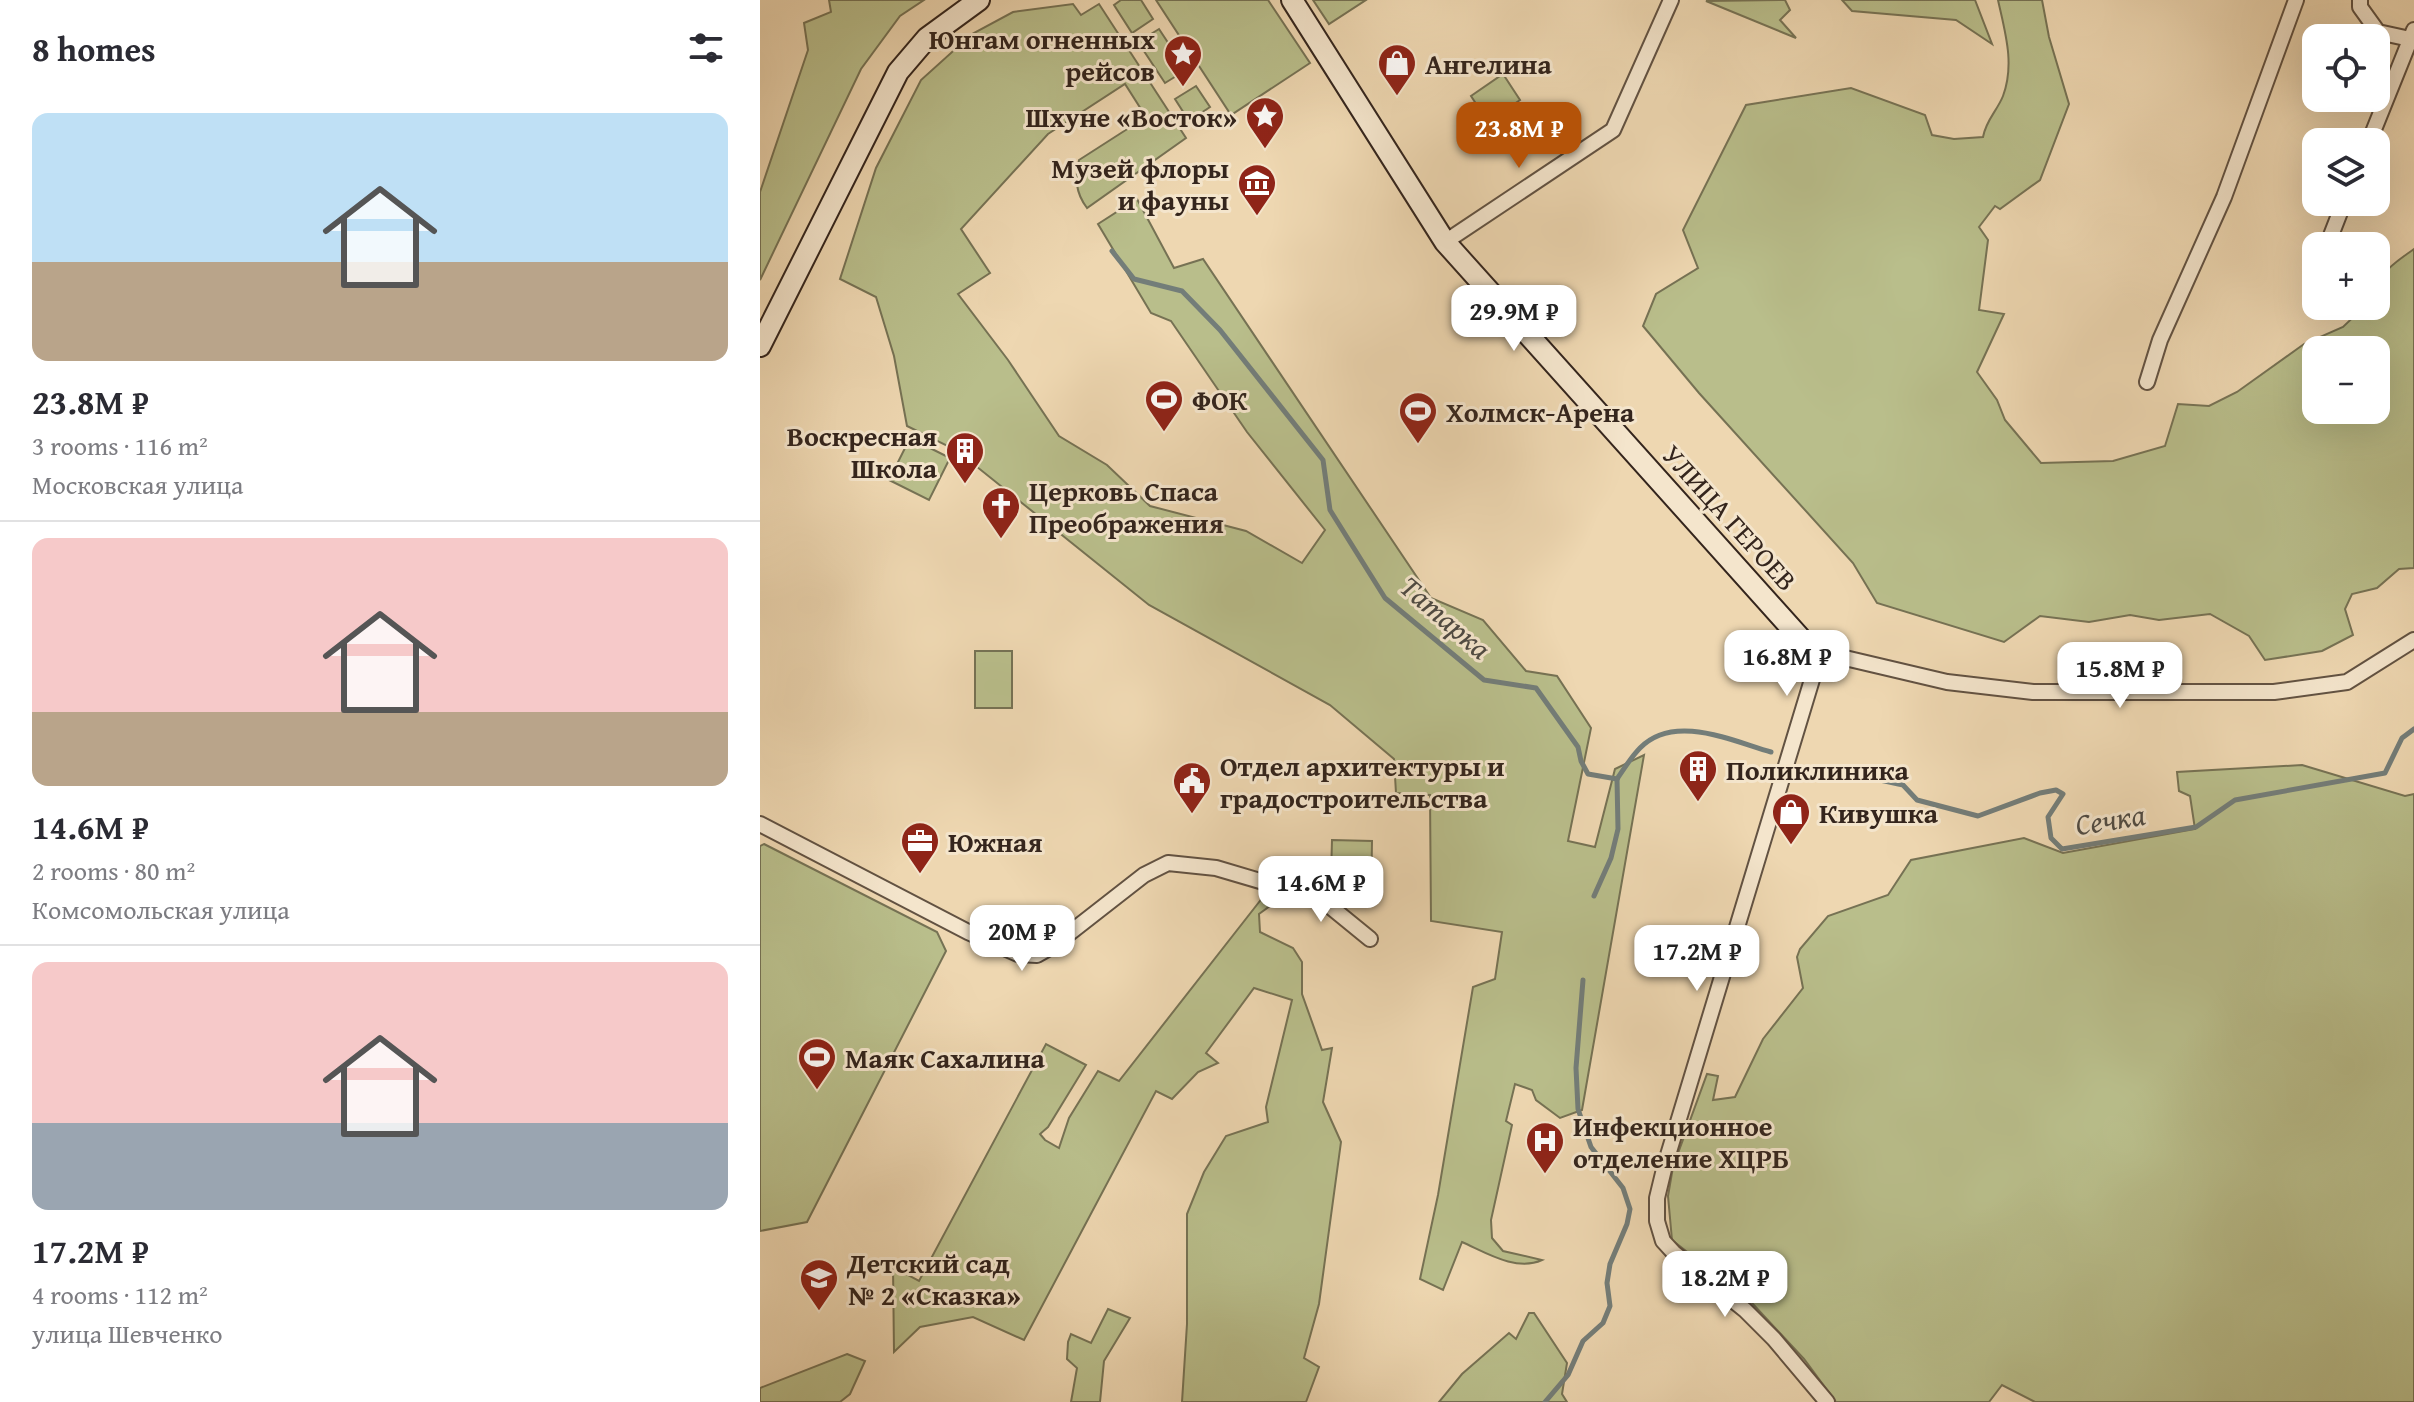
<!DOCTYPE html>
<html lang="en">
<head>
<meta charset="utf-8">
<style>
	:root { --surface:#fff; --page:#f2f2f3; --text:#2b2b33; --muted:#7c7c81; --line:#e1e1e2; --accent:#b45309 }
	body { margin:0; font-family:"Gentium Book Plus",serif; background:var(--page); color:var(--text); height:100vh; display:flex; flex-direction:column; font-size:30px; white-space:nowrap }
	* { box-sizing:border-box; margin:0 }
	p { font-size:26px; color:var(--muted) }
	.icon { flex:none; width:44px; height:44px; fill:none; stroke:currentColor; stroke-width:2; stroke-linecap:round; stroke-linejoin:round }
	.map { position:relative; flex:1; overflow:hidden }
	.details { display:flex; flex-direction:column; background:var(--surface); width:760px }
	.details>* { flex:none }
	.controls { position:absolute; left:1542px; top:24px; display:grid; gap:16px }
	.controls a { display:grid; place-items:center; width:88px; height:88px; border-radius:16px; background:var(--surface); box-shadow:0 8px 32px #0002; font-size:40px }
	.price { position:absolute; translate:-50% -68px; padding:0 18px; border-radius:16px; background:#fff; color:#222; font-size:26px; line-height:52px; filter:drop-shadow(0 2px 4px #0008) }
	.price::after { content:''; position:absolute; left:50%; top:48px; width:24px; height:18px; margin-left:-12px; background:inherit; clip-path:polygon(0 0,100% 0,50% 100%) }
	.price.on { background:var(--accent); color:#fff }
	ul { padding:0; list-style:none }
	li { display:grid; align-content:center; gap:16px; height:424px; padding:0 32px }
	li+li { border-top:2px solid var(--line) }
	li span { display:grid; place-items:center; height:248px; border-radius:16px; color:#555 }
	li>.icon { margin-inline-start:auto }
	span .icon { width:144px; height:144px; fill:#fffc; stroke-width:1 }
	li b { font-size:34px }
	h2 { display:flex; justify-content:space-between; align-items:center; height:96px; padding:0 32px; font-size:34px }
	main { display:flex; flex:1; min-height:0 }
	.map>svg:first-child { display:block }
</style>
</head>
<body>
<main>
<section class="details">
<h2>8 homes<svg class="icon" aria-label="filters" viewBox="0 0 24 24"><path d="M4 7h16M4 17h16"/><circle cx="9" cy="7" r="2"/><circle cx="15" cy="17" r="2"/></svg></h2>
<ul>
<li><span style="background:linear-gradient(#bfe0f5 60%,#b9a48a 0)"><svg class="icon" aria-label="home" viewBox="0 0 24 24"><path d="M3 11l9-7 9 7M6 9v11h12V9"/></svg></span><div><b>23.8M ₽</b><p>3 rooms · 116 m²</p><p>Московская улица</p></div></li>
<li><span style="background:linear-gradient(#f6c9c9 70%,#b9a48a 0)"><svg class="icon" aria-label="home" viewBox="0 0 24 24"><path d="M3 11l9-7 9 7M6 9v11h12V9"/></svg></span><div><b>14.6M ₽</b><p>2 rooms · 80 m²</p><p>Комсомольская улица</p></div></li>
<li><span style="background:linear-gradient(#f6c9c9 65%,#9aa5b1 0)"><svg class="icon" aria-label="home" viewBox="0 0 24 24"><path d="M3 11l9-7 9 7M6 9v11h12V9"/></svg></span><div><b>17.2M ₽</b><p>4 rooms · 112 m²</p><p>улица Шевченко</p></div></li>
</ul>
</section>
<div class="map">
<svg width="1654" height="1402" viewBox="0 0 1654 1402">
	<rect width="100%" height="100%" fill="#eed7b1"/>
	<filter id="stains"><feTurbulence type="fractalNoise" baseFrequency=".0025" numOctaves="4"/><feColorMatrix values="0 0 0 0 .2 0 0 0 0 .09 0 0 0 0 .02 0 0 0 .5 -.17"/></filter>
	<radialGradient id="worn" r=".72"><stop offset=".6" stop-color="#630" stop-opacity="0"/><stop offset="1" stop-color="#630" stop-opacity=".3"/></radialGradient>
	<g fill="#b9be8b" stroke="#767254" stroke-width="2" fill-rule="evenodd">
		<polygon points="69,0 164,0 140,16 101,69 0,280 0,192 48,50 44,23 71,12"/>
		<polygon points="361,0 381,0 393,19 372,33 354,5"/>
		<polygon points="396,0 508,0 550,63 471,115"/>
		<polygon points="553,0 606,0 569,24"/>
		<polygon points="1025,0 1030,10 1020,20 1036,38 946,1"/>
		<polygon points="1082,0 1215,0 1232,44 1196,20 1092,11"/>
		<path d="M 1238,0 L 1282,0 L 1289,37 L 1309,104 L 1280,180 L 1240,209 L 1235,206 L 1219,227 L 1228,240 L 1219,310 L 1244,314 L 1217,372 L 1237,400 L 1245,420 L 1281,463 L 1353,461 L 1405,446 L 1418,404 L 1449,406 L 1477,392 L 1544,344 L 1583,327 L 1605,306 L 1616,306 C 1616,273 1629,267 1654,249 L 1654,568 L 1639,569 L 1617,588 L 1592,594 L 1585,609 L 1593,635 L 1562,651 L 1505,660 L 1489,636 L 1450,614 L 1399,620 L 1370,615 L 1329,622 L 1280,616 L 1244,642 L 1117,603 L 1093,563 L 939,393 L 883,326 L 896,294 L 938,268 L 923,230 L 986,105 L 1091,88 L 1165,115 L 1172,135 L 1194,139 L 1223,137 C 1226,120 1237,111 1243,96 C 1255,64 1245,32 1238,0 ZM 1556,350 L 1616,350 L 1616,410 L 1556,410 Z"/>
		<path d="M 313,4 L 321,15 L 339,4 L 426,138 L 327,208 C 315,192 315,178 319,160 L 386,117 L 365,84 L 288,134 L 201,229 L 230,273 L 198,294 L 248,360 L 299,436 L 347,465 L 390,506 L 486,531 L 542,563 L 565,530 L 487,432 L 411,321 L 391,313 L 338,224 L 377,199 L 414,268 L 443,259 L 671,598 L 723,620 L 766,671 L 797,676 L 831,728 L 808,841 L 835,847 L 855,769 L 884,755 L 822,1110 L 800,1118 L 776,1100 L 772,1090 L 755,1084 L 746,1121 L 752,1125 L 731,1220 L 732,1238 L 743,1251 L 782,1260 C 756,1272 725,1252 702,1242 L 683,1290 L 660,1279 L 678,1195 L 713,987 L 735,979 L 742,932 L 671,921 L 670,795 L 636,793 L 634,759 L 570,705 L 389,605 L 196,450 L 147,426 L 134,356 L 116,297 L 80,279 L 116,168 L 161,80 L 212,34 L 253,12 Z"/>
		<polygon points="399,29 426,70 405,83 378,42"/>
		<polygon points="743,74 760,100 728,122 711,96"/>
		<polygon points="436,86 450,107 429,121 415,99"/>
		<polygon points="150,438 190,458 169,500 129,480"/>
		<rect x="215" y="651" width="37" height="57"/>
		<polygon points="1542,765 1645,796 1654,794 1654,1402 1275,1402 1242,1385 1229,1402 1076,1402 1044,1359 992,1303 912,1240 908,1196 913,1167 947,1074 958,1076 953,1100 975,1097 1003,1039 1043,988 1037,957 1040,949 1068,916 1128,895 1151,860 1264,838 1303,853 1435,829 1430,796 1419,791 1417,772"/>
		<polygon points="572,840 612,841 611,902 571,877"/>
		<polygon points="4,844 177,932 186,951 47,1222 0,1231 0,846"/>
		<polygon points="503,897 518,900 499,914 500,932 533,948 542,962 542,994 562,1050 572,1048 563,1102 581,1142 559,1304 544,1358 559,1367 546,1402 422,1402 427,1324 427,1214 444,1172 466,1136 508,1122 506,1107 532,1000 494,988 446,1053 458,1063 438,1072 412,1099 396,1091 264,1340 213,1317 160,1327 134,1352 133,1267 159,1281 286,1044 326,1065 288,1127 280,1134 285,1140 299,1148 309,1118 338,1071 359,1081"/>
		<polygon points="348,1309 370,1318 344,1361 340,1402 311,1402 317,1368 307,1359 308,1342 311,1334 331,1343"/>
		<polygon points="769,1313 774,1313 807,1363 802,1394 807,1402 679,1402 702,1374 749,1333 756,1339"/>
		<polygon points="87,1354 105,1361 90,1394 80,1402 0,1402 0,1388"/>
	</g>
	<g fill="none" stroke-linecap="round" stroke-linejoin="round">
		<g stroke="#737d79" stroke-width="5">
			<polyline points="352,251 374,279 422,291 460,330 563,460 570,510 625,598 724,680 776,688 818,747 821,761 828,774 857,779"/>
			<polyline points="1097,775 1143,785 1157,800 1218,816 1280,793 1296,790 1303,794 1288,817 1291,838 1302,849 1436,827 1475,800 1625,773 1642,738 1654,729"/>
			<path d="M 857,779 C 864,769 871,757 880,748 C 914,713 972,741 1011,752"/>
			<polyline points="834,896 851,858 858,829 857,779"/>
			<polyline points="785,1402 808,1375 823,1341 843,1323 850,1306 847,1283 850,1264 867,1224 870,1209 863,1188 831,1147 818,1109 816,1068 823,980"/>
		</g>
		<defs>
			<g id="street">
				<polyline points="1600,0 1600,7 1618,32 1650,39"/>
				<polyline points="1609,142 1654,30"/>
				<polyline points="1570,238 1584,202"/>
				<polyline points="685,242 853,130 911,0"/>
				<polyline points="1387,382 1400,340 1464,197 1536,0"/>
				<polyline points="0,824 208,932 258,954 277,955 293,946 384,875 408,863 456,868 561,899 610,939"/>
				<polyline points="1067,1402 1014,1339 985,1310 914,1253 903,1241 897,1221 897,1198 905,1165 1054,673 1051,650 1187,682 1273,692 1514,692 1587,682 1654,640"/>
			</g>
			<g id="secondary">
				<polyline points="532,0 685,242 1051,650"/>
				<polyline points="0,346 138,72 167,38 219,0"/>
			</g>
		</defs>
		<use href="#street" stroke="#625242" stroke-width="18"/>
		<use href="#secondary" stroke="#34251d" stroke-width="24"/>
		<use href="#street" stroke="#f4e5cc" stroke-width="14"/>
		<use href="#secondary" stroke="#f4e5cc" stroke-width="20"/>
	</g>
	<defs>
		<symbol id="sight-pin" viewBox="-11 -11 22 30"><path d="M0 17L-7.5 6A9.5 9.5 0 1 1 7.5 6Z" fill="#8f2418" stroke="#f4e5cc"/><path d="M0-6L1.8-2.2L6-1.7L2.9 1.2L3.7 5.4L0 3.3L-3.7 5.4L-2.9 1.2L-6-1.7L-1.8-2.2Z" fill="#fff"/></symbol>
		<symbol id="shop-pin" viewBox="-11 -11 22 30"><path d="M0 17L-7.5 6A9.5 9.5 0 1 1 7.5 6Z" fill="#8f2418" stroke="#f4e5cc"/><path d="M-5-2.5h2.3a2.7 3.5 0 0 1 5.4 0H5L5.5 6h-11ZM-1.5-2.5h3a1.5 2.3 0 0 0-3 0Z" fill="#fff"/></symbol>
		<symbol id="museum-pin" viewBox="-11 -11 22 30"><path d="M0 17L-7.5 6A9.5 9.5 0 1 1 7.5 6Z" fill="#8f2418" stroke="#f4e5cc"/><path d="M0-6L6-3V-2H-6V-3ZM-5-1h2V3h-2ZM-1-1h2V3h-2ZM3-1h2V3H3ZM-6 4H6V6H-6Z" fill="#fff"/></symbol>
		<symbol id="stadium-pin" viewBox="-11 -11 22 30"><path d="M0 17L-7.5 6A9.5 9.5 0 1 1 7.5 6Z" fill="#8f2418" stroke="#f4e5cc"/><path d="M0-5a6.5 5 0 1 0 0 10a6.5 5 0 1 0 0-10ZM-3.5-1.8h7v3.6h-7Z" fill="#fff"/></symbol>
		<symbol id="building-pin" viewBox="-11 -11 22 30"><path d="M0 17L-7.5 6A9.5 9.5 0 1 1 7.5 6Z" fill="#8f2418" stroke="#f4e5cc"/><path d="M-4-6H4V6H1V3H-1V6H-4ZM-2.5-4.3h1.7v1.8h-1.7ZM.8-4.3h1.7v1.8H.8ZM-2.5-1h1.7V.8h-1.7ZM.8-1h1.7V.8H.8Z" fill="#fff"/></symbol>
		<symbol id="church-pin" viewBox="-11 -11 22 30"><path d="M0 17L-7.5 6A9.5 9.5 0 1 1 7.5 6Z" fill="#8f2418" stroke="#f4e5cc"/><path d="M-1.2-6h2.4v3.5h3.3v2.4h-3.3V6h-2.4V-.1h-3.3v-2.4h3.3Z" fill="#fff"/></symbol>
		<symbol id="civic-pin" viewBox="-11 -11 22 30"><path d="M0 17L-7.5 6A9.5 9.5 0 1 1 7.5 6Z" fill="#8f2418" stroke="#f4e5cc"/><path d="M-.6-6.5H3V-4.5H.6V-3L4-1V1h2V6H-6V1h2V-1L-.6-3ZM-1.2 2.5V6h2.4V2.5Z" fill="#fff"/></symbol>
		<symbol id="office-pin" viewBox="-11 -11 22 30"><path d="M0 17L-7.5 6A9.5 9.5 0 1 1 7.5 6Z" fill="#8f2418" stroke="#f4e5cc"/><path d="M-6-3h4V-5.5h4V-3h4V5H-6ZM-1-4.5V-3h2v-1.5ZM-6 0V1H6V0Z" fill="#fff"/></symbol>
		<symbol id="hospital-pin" viewBox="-11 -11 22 30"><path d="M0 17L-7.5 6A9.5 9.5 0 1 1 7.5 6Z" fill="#8f2418" stroke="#f4e5cc"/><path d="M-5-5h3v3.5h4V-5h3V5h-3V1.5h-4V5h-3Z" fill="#fff"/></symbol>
		<symbol id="school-pin" viewBox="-11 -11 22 30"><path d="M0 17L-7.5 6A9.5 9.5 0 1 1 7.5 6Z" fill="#8f2418" stroke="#f4e5cc"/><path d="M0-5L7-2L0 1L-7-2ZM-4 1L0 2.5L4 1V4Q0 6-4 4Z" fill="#fff"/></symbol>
	</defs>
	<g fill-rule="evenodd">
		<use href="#sight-pin" x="401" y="32" width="44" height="60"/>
		<use href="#shop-pin" x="615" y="41" width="44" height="60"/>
		<use href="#sight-pin" x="483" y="94" width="44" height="60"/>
		<use href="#museum-pin" x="475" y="161" width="44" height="60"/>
		<use href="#stadium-pin" x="382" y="377" width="44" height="60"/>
		<use href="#stadium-pin" x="636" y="389" width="44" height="60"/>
		<use href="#building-pin" x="183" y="429" width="44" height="60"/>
		<use href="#church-pin" x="219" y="484" width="44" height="60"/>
		<use href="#building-pin" x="916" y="747" width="44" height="60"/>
		<use href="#civic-pin" x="410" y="759" width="44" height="60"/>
		<use href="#shop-pin" x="1009" y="790" width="44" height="60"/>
		<use href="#office-pin" x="138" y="819" width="44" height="60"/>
		<use href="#stadium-pin" x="35" y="1035" width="44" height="60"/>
		<use href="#hospital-pin" x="763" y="1119" width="44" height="60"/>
		<use href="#school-pin" x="37" y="1256" width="44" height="60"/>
	</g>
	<g text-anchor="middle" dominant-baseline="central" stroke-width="6" stroke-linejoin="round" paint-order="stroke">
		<g font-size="28" font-weight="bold" fill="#34251d" stroke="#f4e5cc" text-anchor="start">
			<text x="395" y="38" text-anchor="end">Юнгам огненных<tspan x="395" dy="32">рейсов</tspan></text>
			<text x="665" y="63">Ангелина</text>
			<text x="477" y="116" text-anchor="end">Шхуне «Восток»</text>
			<text x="469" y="167" text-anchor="end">Музей флоры<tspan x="469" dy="32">и фауны</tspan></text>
			<text x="432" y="399">ФОК</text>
			<text x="686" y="411">Холмск-Арена</text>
			<text x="177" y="435" text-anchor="end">Воскресная<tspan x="177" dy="32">Школа</tspan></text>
			<text x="269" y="490">Церковь Спаса<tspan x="269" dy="32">Преображения</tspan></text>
			<text x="460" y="765">Отдел архитектуры и<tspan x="460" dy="32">градостроительства</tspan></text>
			<text x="966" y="769">Поликлиника</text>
			<text x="1059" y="812">Кивушка</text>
			<text x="188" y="841">Южная</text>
			<text x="85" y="1057">Маяк Сахалина</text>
			<text x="813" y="1125">Инфекционное<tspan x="813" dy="32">отделение ХЦРБ</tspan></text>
			<text x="87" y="1262">Детский сад<tspan x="87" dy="32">№ 2 «Сказка»</tspan></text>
		</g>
		<g font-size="28" fill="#34251d" stroke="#f4e5cc">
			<text transform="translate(970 517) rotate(48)">УЛИЦА ГЕРОЕВ</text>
		</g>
		<g font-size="30" font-style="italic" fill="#4e4a43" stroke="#f4e5cc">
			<text transform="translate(686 617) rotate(41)">Татарка</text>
			<text transform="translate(1350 819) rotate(-9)">Сечка</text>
		</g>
	</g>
	<rect width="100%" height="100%" filter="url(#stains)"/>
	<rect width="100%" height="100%" fill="url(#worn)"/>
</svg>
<div class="controls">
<a><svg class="icon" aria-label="locate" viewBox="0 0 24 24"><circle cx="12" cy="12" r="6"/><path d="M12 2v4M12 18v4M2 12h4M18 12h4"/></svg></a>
<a><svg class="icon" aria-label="layers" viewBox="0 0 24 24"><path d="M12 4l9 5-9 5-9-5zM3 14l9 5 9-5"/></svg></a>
<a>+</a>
<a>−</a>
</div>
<b class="price on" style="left:759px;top:170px">23.8M ₽</b>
<b class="price" style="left:754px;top:353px">29.9M ₽</b>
<b class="price" style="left:1027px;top:698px">16.8M ₽</b>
<b class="price" style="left:1360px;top:710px">15.8M ₽</b>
<b class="price" style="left:561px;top:924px">14.6M ₽</b>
<b class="price" style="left:262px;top:973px">20M ₽</b>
<b class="price" style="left:937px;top:993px">17.2M ₽</b>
<b class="price" style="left:965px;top:1319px">18.2M ₽</b>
</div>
</main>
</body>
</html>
